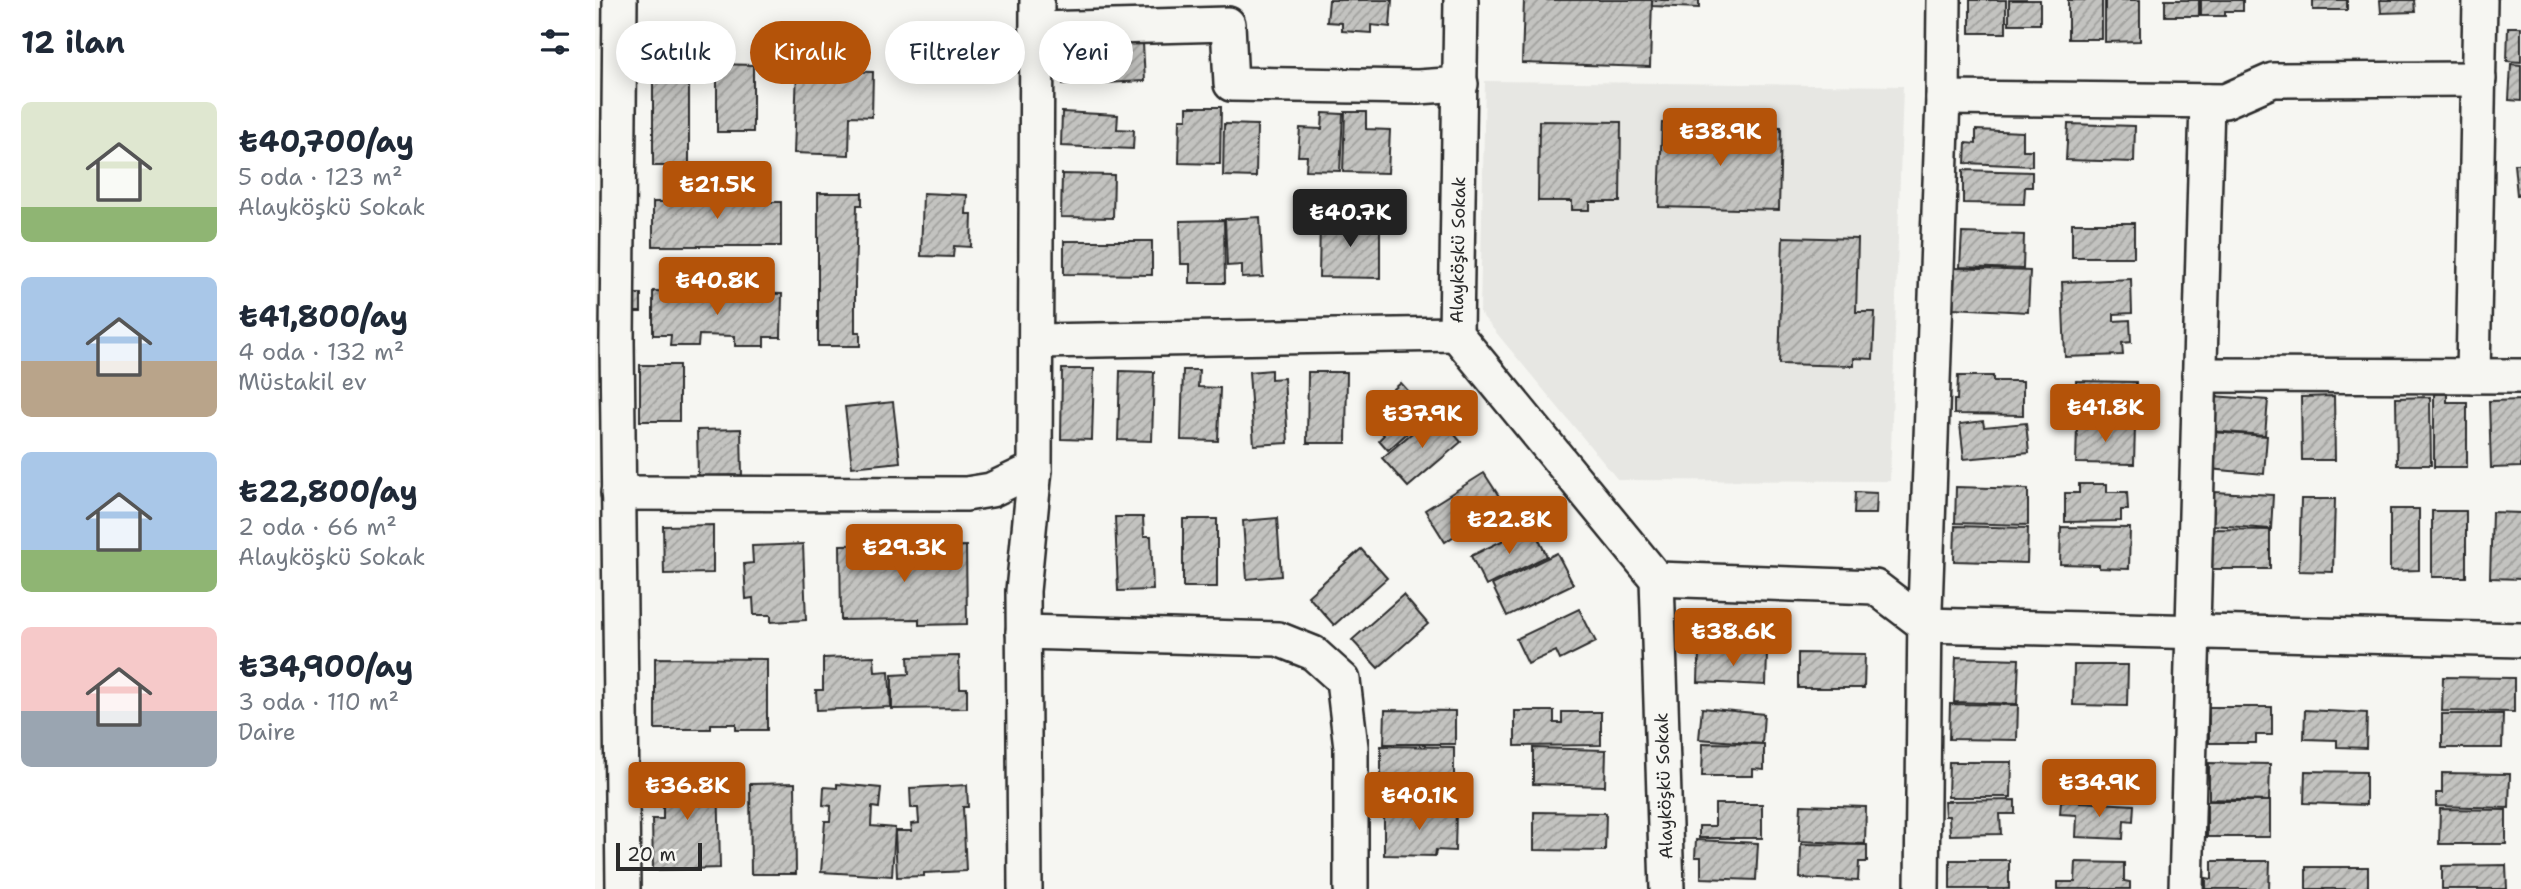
<!DOCTYPE html>
<html lang="tr">
<head>
<meta charset="utf-8">
<style>
	:root { --surface:#fff; --page:#f2f2f3; --text:#1f2937; --muted:#747a83; --accent:#b45309 }
	body { margin:0; font-family:"Shantell Sans",sans-serif; background:var(--page); color:var(--text); height:100vh; display:flex; flex-direction:column; font-size:26px; white-space:nowrap }
	* { box-sizing:border-box; margin:0 }
	p { font-size:23px; color:var(--muted) }
	.icon { flex:none; width:38px; height:38px; fill:none; stroke:currentColor; stroke-width:2; stroke-linecap:round; stroke-linejoin:round }
	.map { position:relative; flex:1; overflow:hidden }
	.drawer { display:flex; flex-direction:column; background:var(--surface); width:595px }
	.drawer>* { flex:none }
	.hud { position:absolute; left:21px; top:21px; width:665px; height:63px; display:flex; gap:14px }
	.scale { position:absolute; left:21px; bottom:18px; width:86px; box-sizing:border-box; padding-left:7px; border:4px solid #2b2b2b; border-top:0; font-size:19px; line-height:24px; white-space:nowrap; color:#2b2b2b; -webkit-text-stroke:5px #f6f6f2; paint-order:stroke }
	.price { position:absolute; translate:-50% -60px; padding:0 16px; border-radius:7px; background:var(--accent); color:#fff; font-size:23px; line-height:46px; filter:drop-shadow(0 2px 4px #0008) }
	.price::after { content:''; position:absolute; left:50%; top:42px; width:21px; height:16px; margin-left:-10px; background:inherit; clip-path:polygon(0 0,100% 0,50% 100%) }
	.price.on { background:#222; color:#fff }
	ul { padding:0; list-style:none }
	li { display:flex; align-items:center; gap:21px; height:175px; padding:0 21px }
	li span { display:grid; place-items:center; flex:none; width:196px; height:140px; border-radius:10px; color:#555 }
	li>.icon { margin-inline-start:auto }
	span .icon { width:84px; height:84px; fill:#fffc; stroke-width:1 }
	li b { font-size:30px }
	h2 { display:flex; justify-content:space-between; align-items:center; height:84px; padding:0 21px; font-size:30px }
	.pill { padding:0 24px; border-radius:32px; background:var(--surface); box-shadow:0 4px 18px #0003; font-size:24px; line-height:63px }
	.pill.on { background:var(--accent); color:#fff }
	main { display:flex; flex:1; min-height:0 }
	.map>svg:first-child { display:block }
</style>
</head>
<body>
<main>
<section class="drawer">
<h2>12 ilan<svg class="icon" aria-label="filters" viewBox="0 0 24 24"><path d="M4 7h16M4 17h16"/><circle cx="9" cy="7" r="2"/><circle cx="15" cy="17" r="2"/></svg></h2>
<ul>
<li><span style="background:linear-gradient(#dfe7d0 75%,#8fb573 0)"><svg class="icon" aria-label="home" viewBox="0 0 24 24"><path d="M3 11l9-7 9 7M6 9v11h12V9"/></svg></span><div><b>₺40,700/ay</b><p>5 oda · 123 m²</p><p>Alayköşkü Sokak</p></div></li>
<li><span style="background:linear-gradient(#a9c7e8 60%,#b9a48a 0)"><svg class="icon" aria-label="home" viewBox="0 0 24 24"><path d="M3 11l9-7 9 7M6 9v11h12V9"/></svg></span><div><b>₺41,800/ay</b><p>4 oda · 132 m²</p><p>Müstakil ev</p></div></li>
<li><span style="background:linear-gradient(#a9c7e8 70%,#8fb573 0)"><svg class="icon" aria-label="home" viewBox="0 0 24 24"><path d="M3 11l9-7 9 7M6 9v11h12V9"/></svg></span><div><b>₺22,800/ay</b><p>2 oda · 66 m²</p><p>Alayköşkü Sokak</p></div></li>
<li><span style="background:linear-gradient(#f6c9c9 60%,#9aa5b1 0)"><svg class="icon" aria-label="home" viewBox="0 0 24 24"><path d="M3 11l9-7 9 7M6 9v11h12V9"/></svg></span><div><b>₺34,900/ay</b><p>3 oda · 110 m²</p><p>Daire</p></div></li>
</ul>
</section>
<div class="map">
<svg width="1926" height="889" viewBox="0 0 1926 889">
	<defs>
		<pattern id="building-hatch" width="6" height="6" patternUnits="userSpaceOnUse" patternTransform="scale(1.75)"><rect width="6" height="6" fill="#c3c3c0"/><path d="M-1 1l2-2M0 6l6-6M5 7l2-2" fill="none" stroke="#9f9f9c"/></pattern>
	</defs>
	<rect width="100%" height="100%" fill="#f6f6f2"/>
	<filter id="ink" filterUnits="userSpaceOnUse"><feTurbulence type="fractalNoise" baseFrequency=".0143" numOctaves="2"/><feDisplacementMap in="SourceGraphic" scale="14" xChannelSelector="R" yChannelSelector="G"/><feConvolveMatrix kernelMatrix="1 2 1 2 8 2 1 2 1" color-interpolation-filters="sRGB"/></filter>
	<g filter="url(#ink)">
		<polygon fill="#e7e7e3" points="890,81 1308,86 1295,481 1023,480 885,313"/>
		<g fill="url(#building-hatch)" stroke="#2b2b2b" stroke-width="2">
			<polygon points="734,0 797,0 795,27 776,25 776,33 747,31 747,23 732,22"/>
			<polygon points="929,0 1057,0 1055,67 927,63"/>
			<polygon points="1057,0 1104,0 1104,8 1057,6"/>
			<rect x="1375" y="0" width="36" height="33"/>
			<rect x="1414" y="0" width="31" height="24"/>
			<rect x="1473" y="0" width="34" height="39"/>
			<polygon points="1510,0 1545,0 1545,41 1510,42"/>
			<rect x="1570" y="0" width="34" height="16"/>
			<polygon points="1606,0 1648,0 1648,11 1630,11 1630,16 1606,16"/>
			<rect x="1718" y="0" width="34" height="10"/>
			<polygon points="1785,0 1819,0 1820,12 1786,13"/>
			<polygon points="1913,27 1926,27 1926,62 1912,61"/>
			<polygon points="548,43 550,81 468,85 466,47"/>
			<rect x="58" y="64" width="36" height="102"/>
			<polygon points="122,64 158,65 158,132 122,132"/>
			<polygon points="1916,64 1926,65 1926,101 1914,100"/>
			<polygon points="202,70 278,72 277,117 255,116 254,155 199,153"/>
			<polygon points="592,107 626,107 625,164 584,163 585,119 592,119"/>
			<polygon points="467,112 523,115 522,129 539,130 538,149 466,146"/>
			<polygon points="750,112 771,112 771,129 795,130 793,173 748,172"/>
			<polygon points="728,113 748,114 745,171 711,170 712,156 703,156 705,128 727,129"/>
			<polygon points="944,121 1026,122 1025,202 995,202 995,210 977,210 977,201 943,201"/>
			<polygon points="1067,123 1112,125 1112,136 1148,137 1148,126 1186,127 1184,210 1064,207"/>
			<polygon points="629,124 662,125 661,177 628,176"/>
			<polygon points="1473,124 1540,126 1539,162 1471,160"/>
			<polygon points="1381,130 1428,132 1428,150 1437,150 1437,166 1370,163 1371,143 1381,144"/>
			<polygon points="1919,164 1926,164 1926,194 1922,195"/>
			<polygon points="1368,170 1437,172 1437,187 1430,187 1429,204 1368,203"/>
			<polygon points="467,174 519,175 518,218 466,217"/>
			<polygon points="76,190 104,190 104,202 142,202 142,192 170,192 170,202 186,202 186,246 58,246 58,202 76,202"/>
			<polygon points="223,193 267,193 267,205 262,205 260,283 260,332 265,332 265,346 223,346"/>
			<polygon points="328,193 372,195 371,214 377,214 376,247 359,246 358,257 326,256"/>
			<polygon points="665,217 668,277 647,278 647,265 632,266 630,219"/>
			<polygon points="756,217 785,218 785,278 724,277 725,219 748,220 748,227 756,227"/>
			<polygon points="629,220 630,283 595,283 595,264 586,264 585,221"/>
			<rect x="1477" y="223" width="62" height="34"/>
			<polygon points="1367,233 1429,235 1428,269 1365,267"/>
			<polygon points="1188,237 1263,239 1261,312 1280,312 1278,359 1259,358 1259,366 1184,364"/>
			<polygon points="469,241 557,241 557,275 469,274"/>
			<polygon points="1360,268 1435,271 1433,312 1358,308"/>
			<polygon points="1536,279 1537,313 1519,314 1519,321 1535,320 1536,342 1527,343 1528,355 1470,357 1467,282"/>
			<polygon points="58,291 187,294 186,337 169,337 169,346 140,346 140,336 104,335 103,346 75,346 76,335 58,335"/>
			<polygon points="37,294 46,294 46,312 36,312"/>
			<rect x="45" y="365" width="39" height="56"/>
			<polygon points="467,369 499,369 497,440 466,439"/>
			<polygon points="588,370 604,370 603,387 625,388 623,441 586,440"/>
			<polygon points="676,370 676,379 689,378 693,443 659,445 654,372"/>
			<polygon points="525,371 559,372 557,441 523,440"/>
			<polygon points="713,372 752,372 751,443 712,443"/>
			<polygon points="1363,376 1398,376 1398,381 1428,381 1428,415 1359,414 1359,400 1362,400"/>
			<polygon points="1481,381 1541,382 1540,425 1480,424"/>
			<polygon points="806,383 834,414 793,450 784,440 789,435 776,420 786,411 780,405"/>
			<polygon points="1839,394 1852,394 1852,402 1872,402 1872,467 1839,467"/>
			<polygon points="1617,396 1673,400 1670,435 1615,431"/>
			<polygon points="1739,396 1740,460 1707,460 1706,397"/>
			<polygon points="1835,397 1836,465 1802,465 1801,398"/>
			<polygon points="1926,400 1926,467 1896,468 1894,401"/>
			<polygon points="298,402 305,462 257,467 250,407"/>
			<polygon points="841,413 866,442 813,487 787,458"/>
			<polygon points="1388,421 1389,427 1431,423 1434,453 1369,459 1365,424"/>
			<polygon points="1482,425 1540,426 1539,464 1481,463"/>
			<polygon points="146,429 147,475 103,476 102,430"/>
			<polygon points="1617,432 1672,436 1669,474 1614,469"/>
			<polygon points="889,473 911,507 882,526 879,523 850,542 830,510"/>
			<polygon points="1484,484 1512,484 1512,492 1532,492 1533,510 1526,510 1526,521 1470,522 1470,493 1484,493"/>
			<polygon points="1361,487 1433,489 1433,525 1360,523"/>
			<polygon points="1260,492 1282,493 1281,514 1259,514"/>
			<polygon points="1619,492 1678,495 1676,529 1617,525"/>
			<polygon points="1706,499 1740,499 1738,572 1704,571"/>
			<polygon points="1795,509 1824,509 1824,570 1795,571"/>
			<rect x="1837" y="511" width="34" height="66"/>
			<polygon points="1897,512 1926,513 1926,579 1895,578"/>
			<polygon points="520,517 548,517 549,536 556,536 558,590 523,591"/>
			<polygon points="682,518 686,576 652,579 648,521"/>
			<rect x="588" y="519" width="34" height="68"/>
			<polygon points="118,525 118,573 69,574 68,526"/>
			<polygon points="937,526 952,556 891,586 876,556"/>
			<polygon points="1360,526 1433,528 1432,563 1359,561"/>
			<polygon points="1466,527 1535,528 1534,569 1504,568 1504,565 1465,564"/>
			<polygon points="1617,529 1675,530 1675,569 1617,569"/>
			<polygon points="208,544 211,620 176,622 176,615 159,615 158,598 151,599 149,564 158,563 157,546"/>
			<polygon points="303,544 303,567 313,567 312,547 371,546 372,624 324,625 324,619 246,620 245,545"/>
			<polygon points="766,549 792,578 739,625 713,596"/>
			<polygon points="962,553 978,584 912,616 897,585"/>
			<polygon points="808,595 833,624 783,668 757,640"/>
			<polygon points="984,609 1001,642 965,660 961,651 933,664 921,639"/>
			<polygon points="1104,651 1172,654 1171,685 1103,682"/>
			<polygon points="1203,653 1270,654 1269,688 1203,688"/>
			<polygon points="279,656 280,672 294,671 296,707 222,710 221,690 228,690 228,658"/>
			<polygon points="364,656 365,688 372,688 372,708 297,709 297,675 314,674 313,657"/>
			<polygon points="1361,657 1424,659 1422,704 1359,702"/>
			<polygon points="60,658 172,659 172,730 141,730 141,724 116,724 116,729 60,729"/>
			<polygon points="1479,665 1533,665 1532,706 1478,705"/>
			<polygon points="1848,677 1919,678 1919,712 1847,711"/>
			<polygon points="1355,704 1423,705 1422,740 1354,739"/>
			<polygon points="1614,707 1677,707 1677,735 1661,735 1661,743 1614,743"/>
			<polygon points="1107,708 1169,714 1167,744 1104,739"/>
			<polygon points="790,710 860,711 860,744 789,744"/>
			<polygon points="1710,710 1772,713 1771,748 1742,747 1742,740 1709,739"/>
			<polygon points="920,711 959,711 959,723 967,723 967,712 1006,712 1006,745 920,746"/>
			<polygon points="1847,714 1908,714 1907,748 1847,748"/>
			<polygon points="1108,743 1169,744 1169,770 1158,769 1158,776 1107,776"/>
			<polygon points="786,746 859,747 859,780 786,779"/>
			<polygon points="938,748 1011,750 1010,786 938,784"/>
			<polygon points="1354,762 1417,762 1416,797 1353,797"/>
			<polygon points="1614,763 1675,764 1674,801 1614,799"/>
			<polygon points="1710,771 1771,772 1771,805 1709,803"/>
			<polygon points="123,772 125,868 58,870 57,819 68,819 68,803 62,803 61,773"/>
			<polygon points="1847,773 1915,774 1914,808 1841,806 1841,793 1847,793"/>
			<polygon points="200,783 201,874 156,874 155,784"/>
			<polygon points="242,784 286,788 284,808 277,807 276,826 300,828 297,876 226,872 230,821 235,821 236,806 228,805 229,787 242,788"/>
			<polygon points="372,785 373,807 368,807 371,871 329,873 329,876 302,877 300,831 317,831 316,824 324,823 323,808 316,808 315,788"/>
			<polygon points="1420,800 1420,814 1405,814 1406,834 1355,835 1354,816 1350,816 1349,801"/>
			<polygon points="1466,801 1539,805 1538,821 1529,820 1528,839 1481,837 1482,815 1465,814"/>
			<rect x="1612" y="801" width="63" height="36"/>
			<polygon points="1120,804 1167,804 1167,838 1104,838 1104,826 1120,826"/>
			<polygon points="1206,805 1271,807 1270,844 1204,841"/>
			<polygon points="1845,809 1911,810 1911,844 1844,844"/>
			<polygon points="789,810 861,811 860,851 841,850 840,856 789,855"/>
			<polygon points="939,812 1011,813 1010,851 939,850"/>
			<polygon points="1101,840 1163,843 1161,880 1106,878 1106,857 1100,857"/>
			<polygon points="1206,844 1272,845 1272,862 1264,862 1263,881 1205,878"/>
			<rect x="1355" y="860" width="59" height="29"/>
			<polygon points="1617,861 1675,861 1674,889 1611,889 1611,878 1617,879"/>
			<polygon points="1481,862 1529,863 1529,881 1535,882 1535,889 1463,889 1463,882 1480,882"/>
			<polygon points="1911,865 1912,889 1847,889 1847,866"/>
			<rect x="1711" y="867" width="62" height="22"/>
		</g>
		<g fill="none" stroke-linecap="round" stroke-linejoin="round">
			<defs>
				<g id="minor">
					<polyline points="25,0 22,341 28,889"/>
					<polyline points="866,0 861,334 1062,579 1072,889"/>
					<polyline points="442,29 633,24 636,84 823,87 866,84"/>
					<polyline points="1348,98 1630,101 1678,80 1884,79"/>
					<polyline points="441,341 861,334"/>
					<polyline points="1604,375 1926,376"/>
					<polyline points="1878,376 1885,0"/>
					<polyline points="23,493 371,494 396,490 440,469"/>
					<polyline points="1062,579 1280,587 1330,625 1926,640"/>
					<polyline points="428,632 683,639 718,653 748,680 756,747 756,889"/>
					<polyline points="430,889 428,591 440,469 442,0"/>
					<polyline points="1327,889 1330,609 1348,98 1349,0"/>
					<polyline points="1591,889 1612,101"/>
				</g>
			</defs>
			<use href="#minor" stroke="#2b2b2b" stroke-width="38"/>
			<use href="#minor" stroke="#f6f6f2" stroke-width="33"/>
		</g>
	</g>
	<g text-anchor="middle" dominant-baseline="central" stroke-width="6" stroke-linejoin="round" paint-order="stroke">
		<g font-size="18" fill="#2b2b2b" stroke="#f6f6f2">
			<text transform="translate(863 250) rotate(-89)">Alayköşkü Sokak</text>
			<text transform="translate(1069 786) rotate(-92)">Alayköşkü Sokak</text>
		</g>
	</g>
</svg>
<div class="scale">20 m</div>
<b class="price" style="left:1125px;top:168px">₺38.9K</b>
<b class="price" style="left:122px;top:221px">₺21.5K</b>
<b class="price on" style="left:755px;top:249px">₺40.7K</b>
<b class="price" style="left:122px;top:317px">₺40.8K</b>
<b class="price" style="left:1510px;top:444px">₺41.8K</b>
<b class="price" style="left:827px;top:450px">₺37.9K</b>
<b class="price" style="left:914px;top:556px">₺22.8K</b>
<b class="price" style="left:309px;top:584px">₺29.3K</b>
<b class="price" style="left:1138px;top:668px">₺38.6K</b>
<b class="price" style="left:1504px;top:819px">₺34.9K</b>
<b class="price" style="left:92px;top:822px">₺36.8K</b>
<b class="price" style="left:824px;top:832px">₺40.1K</b>
<div class="hud">
<a class="pill">Satılık</a>
<a class="pill on">Kiralık</a>
<a class="pill">Filtreler</a>
<a class="pill">Yeni</a>
</div>
</div>
</main>
</body>
</html>
